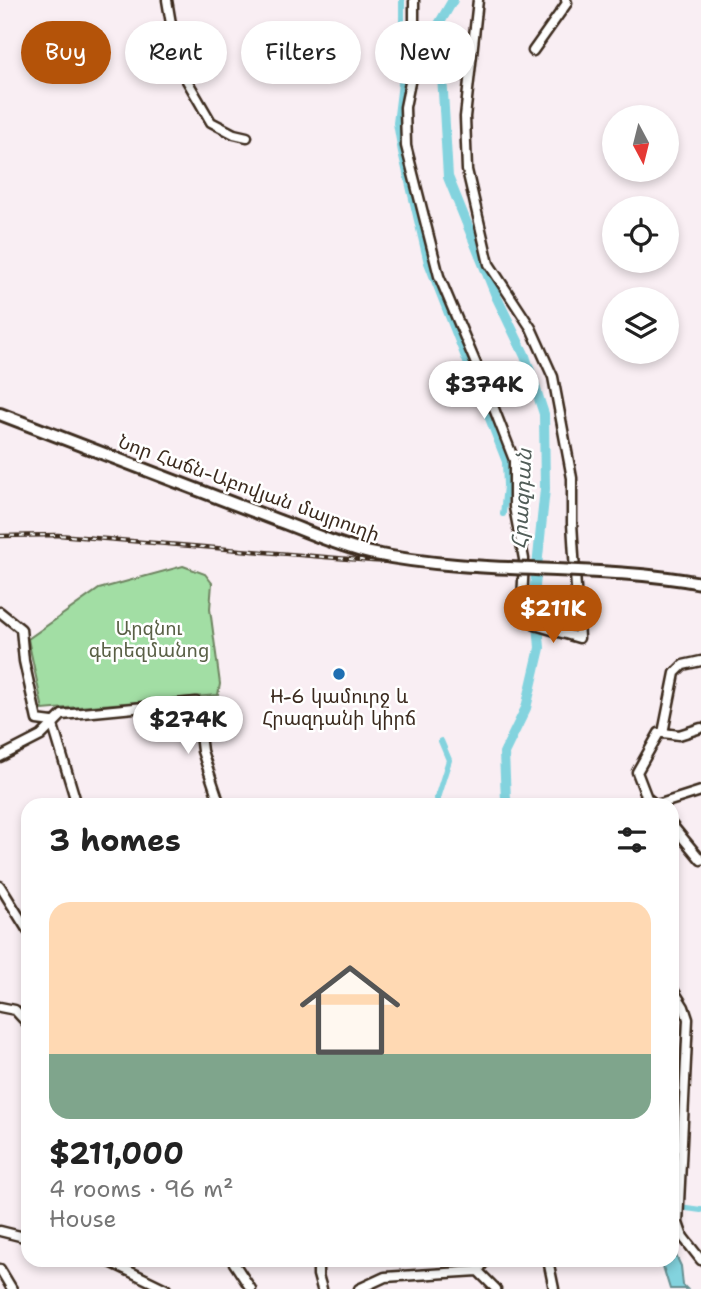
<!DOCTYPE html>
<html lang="en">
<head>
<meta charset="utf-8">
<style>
	:root { --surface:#fff; --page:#f6f6f6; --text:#222; --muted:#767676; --line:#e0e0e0; --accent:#b45309 }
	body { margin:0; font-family:"Shantell Sans","Noto Sans Armenian",sans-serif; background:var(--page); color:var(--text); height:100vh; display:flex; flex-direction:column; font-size:26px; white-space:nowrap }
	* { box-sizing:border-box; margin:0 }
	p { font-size:23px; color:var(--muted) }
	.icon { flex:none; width:38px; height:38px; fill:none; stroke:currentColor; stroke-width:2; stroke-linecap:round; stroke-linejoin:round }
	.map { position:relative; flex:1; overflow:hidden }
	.sheet { position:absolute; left:21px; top:798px; width:658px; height:469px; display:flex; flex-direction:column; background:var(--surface); border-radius:21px; box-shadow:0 4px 10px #0003 }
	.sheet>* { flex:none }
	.hud { position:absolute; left:21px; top:21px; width:660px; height:63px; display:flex; gap:14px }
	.needle { width:46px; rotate:173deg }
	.buttons { position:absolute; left:602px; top:105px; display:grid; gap:14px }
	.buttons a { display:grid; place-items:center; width:77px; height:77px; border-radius:50%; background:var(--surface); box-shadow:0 4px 10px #0003; font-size:35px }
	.price { position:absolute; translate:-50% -60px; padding:0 16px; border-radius:24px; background:#fff; color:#222; font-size:23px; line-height:46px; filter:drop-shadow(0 2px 4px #0008) }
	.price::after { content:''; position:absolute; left:50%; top:42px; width:21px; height:16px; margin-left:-10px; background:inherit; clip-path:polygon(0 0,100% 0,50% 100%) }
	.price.active { background:var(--accent); color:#fff }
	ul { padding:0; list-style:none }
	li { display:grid; align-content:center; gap:14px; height:371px; padding:0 28px }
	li+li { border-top:2px solid var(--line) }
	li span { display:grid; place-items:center; height:217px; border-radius:21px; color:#555 }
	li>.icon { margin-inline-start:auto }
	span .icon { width:126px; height:126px; fill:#fffc; stroke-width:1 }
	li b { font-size:30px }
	h2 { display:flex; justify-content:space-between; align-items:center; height:84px; padding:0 28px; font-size:30px }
	.chip { padding:0 24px; border-radius:32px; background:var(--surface); box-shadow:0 4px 10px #0003; font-size:24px; line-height:63px }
	.chip.active { background:var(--accent); color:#fff }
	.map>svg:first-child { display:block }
</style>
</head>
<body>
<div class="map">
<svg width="701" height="1289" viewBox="0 0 701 1289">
	<rect width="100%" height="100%" fill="#f9eef3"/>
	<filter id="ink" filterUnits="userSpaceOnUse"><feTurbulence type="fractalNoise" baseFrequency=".0143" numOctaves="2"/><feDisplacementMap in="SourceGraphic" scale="14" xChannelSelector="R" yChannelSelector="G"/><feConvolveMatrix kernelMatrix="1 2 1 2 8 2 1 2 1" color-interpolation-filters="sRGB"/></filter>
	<g filter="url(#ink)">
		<polygon fill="#a2dea4" stroke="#6e8461" stroke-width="2" points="183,566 205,574 212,583 210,609 220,684 218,695 43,710 28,639 99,589"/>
		<polygon fill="#83d3de" stroke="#668f91" stroke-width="2" points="672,1247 681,1266 683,1285 687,1289 670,1289 661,1260 672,1260"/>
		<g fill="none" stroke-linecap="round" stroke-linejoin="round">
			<g stroke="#83d3de" stroke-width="6">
				<polyline points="402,0 402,75 396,123 401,152 427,263 505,462 506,486 503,514"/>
				<polyline points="438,805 437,798 449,760 441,741"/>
				<polyline points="672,1206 701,1210"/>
			</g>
			<polyline stroke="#83d3de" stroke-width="10" points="453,0 439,24 448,177 497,298 525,356 544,414 545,489 535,586 540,648 526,708 504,753 506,800 510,805"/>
			<defs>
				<g id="minor">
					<polyline points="167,0 178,65 211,122 234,134 247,137"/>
					<polyline points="414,0 414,63 405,107 406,146 439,276 484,383 514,460 514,507 524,559 522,602 535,625 579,638 572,523 572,478 553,377 531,328 489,264 467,170 465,117 478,0"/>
					<polyline points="533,51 567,3 566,0"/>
					<polyline points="0,612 21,629 24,661 37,720 52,722"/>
					<polyline points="52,722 77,805"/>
					<polyline points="663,733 679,735 701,728"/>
					<polyline points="0,757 41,736 62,715 196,702 202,751 220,805"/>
					<polyline points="656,805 647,798 637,772 659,733 663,733 675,673 683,665 701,661"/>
					<polyline points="657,805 701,791"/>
					<polyline points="672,825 701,860"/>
					<polyline points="0,886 28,931"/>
					<polyline points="672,988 684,1007 688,1019 678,1223 683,1237 701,1260"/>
					<polyline points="0,1007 15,1010 28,1024"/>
					<polyline points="0,1231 28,1238"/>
					<polyline points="106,1260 166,1289"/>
					<polyline points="232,1260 251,1289"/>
					<polyline points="318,1260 318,1275 322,1289"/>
					<polyline points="548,1260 554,1289"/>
					<polyline points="0,1269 12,1289"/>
					<polyline points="478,1271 484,1262 491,1260"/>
					<polyline points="359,1289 385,1277 478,1271 496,1289"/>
				</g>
				<polyline id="major" points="0,414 279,521"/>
			</defs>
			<use href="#minor" stroke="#3b2a1e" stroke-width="13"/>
			<use href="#major" stroke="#3b2a1e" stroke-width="16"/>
			<use href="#minor" stroke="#fff" stroke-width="8"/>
			<use href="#major" stroke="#fff" stroke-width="10"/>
			<defs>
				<polyline id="rail" points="0,536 58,535 373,561 701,579"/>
			</defs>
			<use href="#rail" stroke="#3b2a1e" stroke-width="4.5"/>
			<use href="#rail" stroke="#fff" stroke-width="2" stroke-dasharray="5" stroke-linecap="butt"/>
			<defs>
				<path id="major-bridge" d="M 279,521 C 309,532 339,546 370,553 C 479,576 592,563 701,583"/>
			</defs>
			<use href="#major-bridge" stroke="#3b2a1e" stroke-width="16" stroke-linecap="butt"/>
			<use href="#major-bridge" stroke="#fff" stroke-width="10"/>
		</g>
	</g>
	<circle fill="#1f6fb2" stroke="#fff" stroke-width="2.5" cx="339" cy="674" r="7"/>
	<g text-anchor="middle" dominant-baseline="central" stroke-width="5" stroke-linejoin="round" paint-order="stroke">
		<g font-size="19" fill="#3b2a1e" stroke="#fff">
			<text transform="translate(249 488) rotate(20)">Նոր Հաճն-Աբովյան մայրուղի</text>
		</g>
		<g font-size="19" fill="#5a6046" stroke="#fff">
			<text x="149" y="628">Արզնու<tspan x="149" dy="22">գերեզմանոց</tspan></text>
		</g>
		<g font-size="19" fill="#3b2a1e" stroke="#fff">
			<text x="339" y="696">H-6 կամուրջ և<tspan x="339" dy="22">Հրազդանի կիրճ</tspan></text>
		</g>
		<g font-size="21" font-style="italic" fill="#515d58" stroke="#fff">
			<text transform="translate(522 499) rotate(-87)">Հրազդան</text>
		</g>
	</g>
</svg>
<div class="buttons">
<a><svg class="needle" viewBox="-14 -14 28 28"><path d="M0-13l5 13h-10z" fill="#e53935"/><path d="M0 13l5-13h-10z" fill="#767676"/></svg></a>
<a><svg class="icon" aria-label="locate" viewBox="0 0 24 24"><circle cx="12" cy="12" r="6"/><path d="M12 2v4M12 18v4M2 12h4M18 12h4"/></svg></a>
<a><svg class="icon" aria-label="layers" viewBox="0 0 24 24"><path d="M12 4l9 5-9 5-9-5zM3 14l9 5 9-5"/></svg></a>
</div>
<b class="price" style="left:484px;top:421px">$374K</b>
<b class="price active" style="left:553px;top:645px">$211K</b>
<b class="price" style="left:188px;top:756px">$274K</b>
<div class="hud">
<a class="chip active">Buy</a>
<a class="chip">Rent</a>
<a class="chip">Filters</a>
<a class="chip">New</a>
</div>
<section class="sheet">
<h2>3 homes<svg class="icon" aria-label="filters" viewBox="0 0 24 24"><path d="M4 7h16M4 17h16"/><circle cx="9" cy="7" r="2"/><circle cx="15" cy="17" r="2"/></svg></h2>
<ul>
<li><span style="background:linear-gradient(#ffd9b3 70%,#7fa58c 0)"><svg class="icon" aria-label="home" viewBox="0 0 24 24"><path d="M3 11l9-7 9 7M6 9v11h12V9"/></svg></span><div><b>$211,000</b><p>4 rooms · 96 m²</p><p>House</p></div></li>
</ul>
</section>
</div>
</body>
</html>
